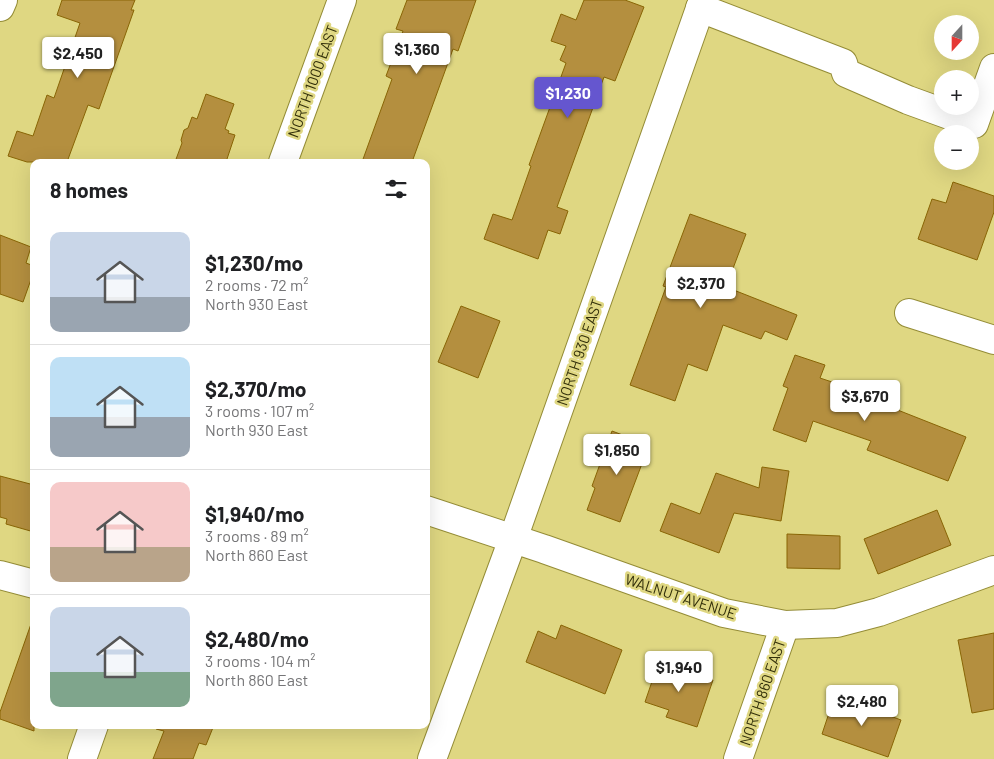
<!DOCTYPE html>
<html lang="en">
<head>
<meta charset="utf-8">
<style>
	:root { --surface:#fff; --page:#f2f2f2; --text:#202124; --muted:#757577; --line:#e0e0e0; --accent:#6556cf }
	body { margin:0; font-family:Barlow,sans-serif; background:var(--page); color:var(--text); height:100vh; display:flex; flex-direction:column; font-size:19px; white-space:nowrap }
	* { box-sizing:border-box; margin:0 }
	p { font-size:16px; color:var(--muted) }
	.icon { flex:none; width:28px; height:28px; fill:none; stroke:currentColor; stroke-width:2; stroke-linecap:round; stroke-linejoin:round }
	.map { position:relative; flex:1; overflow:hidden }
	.details { position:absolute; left:30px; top:159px; width:400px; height:570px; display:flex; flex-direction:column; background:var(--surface); border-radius:10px; box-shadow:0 5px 20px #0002 }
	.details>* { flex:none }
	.needle { width:32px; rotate:201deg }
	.fabs { position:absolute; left:934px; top:15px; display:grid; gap:10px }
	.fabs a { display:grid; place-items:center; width:45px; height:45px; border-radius:50%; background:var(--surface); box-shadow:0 5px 20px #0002; font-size:25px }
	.price { position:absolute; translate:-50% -42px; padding:0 11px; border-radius:5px; background:#fff; color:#222; font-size:16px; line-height:32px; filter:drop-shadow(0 1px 2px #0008) }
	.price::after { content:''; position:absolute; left:50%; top:30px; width:15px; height:11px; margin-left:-8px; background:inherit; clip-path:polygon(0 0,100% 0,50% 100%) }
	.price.current { background:var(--accent); color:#fff }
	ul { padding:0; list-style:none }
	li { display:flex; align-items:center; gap:15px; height:125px; padding:0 20px }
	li+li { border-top:1px solid var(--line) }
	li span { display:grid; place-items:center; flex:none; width:140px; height:100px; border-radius:10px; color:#555 }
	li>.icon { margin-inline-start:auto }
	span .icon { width:60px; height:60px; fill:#fffc; stroke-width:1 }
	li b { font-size:21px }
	h2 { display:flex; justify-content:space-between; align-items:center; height:60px; padding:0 20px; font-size:21px }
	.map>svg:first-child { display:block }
</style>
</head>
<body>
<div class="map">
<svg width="994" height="759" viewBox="0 0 994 759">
	<rect width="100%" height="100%" fill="#dfd782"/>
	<g fill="#b48f3f" stroke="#896505">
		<polygon points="62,0 135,0 131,10 134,10 99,109 88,105 67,162 27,162 8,156 17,131 33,136 47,95 54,98 80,23 57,15"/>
		<polygon points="407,0 476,0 458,51 453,49 412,162 362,162 392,79 386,76 403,31 396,29"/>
		<polygon points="584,0 625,0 644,7 615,81 604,77 557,207 568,211 560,234 548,230 538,259 484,239 493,214 512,220 531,166 529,165 566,63 560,60 566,46 551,41 561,14 576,20"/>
		<polygon points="206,94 234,104 225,129 229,131 228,133 235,135 226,162 175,162 182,143 181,140 184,130 188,128 192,117 197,119"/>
		<polygon points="953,182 994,196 994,212 977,260 918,239 932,199 946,203"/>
		<polygon points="690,214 746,234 726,287 797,315 787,340 765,331 761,339 723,325 707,371 688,364 675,401 630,385 666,287 663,286"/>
		<polygon points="0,235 31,247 26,263 34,266 34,271 23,302 0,294"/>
		<polygon points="461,306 500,321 478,378 438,362"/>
		<polygon points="795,355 825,365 820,378 835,383 833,388 884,407 885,405 966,437 948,481 867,450 871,441 813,421 806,442 773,430 788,388 783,386"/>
		<polygon points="612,431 649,445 620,522 587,510 595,488 592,486"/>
		<polygon points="762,467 789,471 781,521 734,513 719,553 660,531 671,503 700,514 716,473 759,488"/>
		<polygon points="0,476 34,485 34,532 6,524 7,519 0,517"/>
		<polygon points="937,510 951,545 878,574 864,539"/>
		<polygon points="787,534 840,536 840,569 787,568"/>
		<polygon points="31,624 34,625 34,731 0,719 0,712"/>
		<polygon points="561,625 622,650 605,694 526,662 538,631 556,639"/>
		<polygon points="994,633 994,709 972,713 958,640"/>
		<polygon points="659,661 713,680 697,727 666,717 669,710 645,702"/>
		<polygon points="834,698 849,704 850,701 901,720 888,757 822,734"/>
		<polygon points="157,725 214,725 206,745 199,743 193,759 153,759 164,731 156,729"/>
	</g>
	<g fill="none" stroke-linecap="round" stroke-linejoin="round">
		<defs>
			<g id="minor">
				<polyline points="0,7 3,0"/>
				<polyline points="700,8 843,63 846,73 908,100 974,124 994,68"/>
				<polyline points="283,162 342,0"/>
				<polyline points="909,313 994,340"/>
				<polyline points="426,510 544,549 724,613 785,625 837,623 879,612 994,570"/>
				<polyline points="0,575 34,584"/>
				<polyline points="82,759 94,725"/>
				<polyline points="432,759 513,539 703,0"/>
				<polyline points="738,759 785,625"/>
			</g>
		</defs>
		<use href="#minor" stroke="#948c36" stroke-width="30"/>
		<use href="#minor" stroke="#fff" stroke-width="28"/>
	</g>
	<g text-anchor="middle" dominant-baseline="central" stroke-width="5" stroke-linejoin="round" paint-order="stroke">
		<g font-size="15" fill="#322f0a" stroke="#dfd782">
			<text transform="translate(312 81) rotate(-70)">NORTH 1000 EAST</text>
			<text transform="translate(579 352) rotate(-71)">NORTH 930 EAST</text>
			<text transform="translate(681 596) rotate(18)">WALNUT AVENUE</text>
			<text transform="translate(762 692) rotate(-71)">NORTH 860 EAST</text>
		</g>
	</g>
</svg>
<div class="fabs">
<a><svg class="needle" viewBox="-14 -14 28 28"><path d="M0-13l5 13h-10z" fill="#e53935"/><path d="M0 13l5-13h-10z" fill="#757577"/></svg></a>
<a>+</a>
<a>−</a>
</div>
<b class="price" style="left:417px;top:75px">$1,360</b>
<b class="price" style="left:78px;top:79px">$2,450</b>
<b class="price current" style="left:568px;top:119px">$1,230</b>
<b class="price" style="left:701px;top:309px">$2,370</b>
<b class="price" style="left:865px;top:422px">$3,670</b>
<b class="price" style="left:617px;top:476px">$1,850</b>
<b class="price" style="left:679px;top:693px">$1,940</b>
<b class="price" style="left:862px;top:727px">$2,480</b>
<section class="details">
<h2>8 homes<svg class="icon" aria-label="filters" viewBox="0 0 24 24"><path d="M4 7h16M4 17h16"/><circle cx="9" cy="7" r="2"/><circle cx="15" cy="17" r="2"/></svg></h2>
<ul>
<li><span style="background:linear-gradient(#c9d6e8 65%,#9aa5b1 0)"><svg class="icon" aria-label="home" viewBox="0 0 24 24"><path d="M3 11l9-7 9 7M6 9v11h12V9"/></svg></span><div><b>$1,230/mo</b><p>2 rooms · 72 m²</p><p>North 930 East</p></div></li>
<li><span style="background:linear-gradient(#bfe0f5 60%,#9aa5b1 0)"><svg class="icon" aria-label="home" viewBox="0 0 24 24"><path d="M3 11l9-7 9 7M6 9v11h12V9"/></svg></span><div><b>$2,370/mo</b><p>3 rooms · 107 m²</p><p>North 930 East</p></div></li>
<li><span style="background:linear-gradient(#f6c9c9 65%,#b9a48a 0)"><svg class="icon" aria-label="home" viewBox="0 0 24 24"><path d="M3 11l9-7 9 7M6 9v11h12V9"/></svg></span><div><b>$1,940/mo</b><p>3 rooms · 89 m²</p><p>North 860 East</p></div></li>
<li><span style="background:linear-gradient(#c9d6e8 65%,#7fa58c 0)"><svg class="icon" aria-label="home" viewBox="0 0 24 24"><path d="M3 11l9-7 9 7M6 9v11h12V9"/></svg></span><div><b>$2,480/mo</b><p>3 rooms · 104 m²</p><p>North 860 East</p></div></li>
</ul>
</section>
</div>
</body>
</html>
